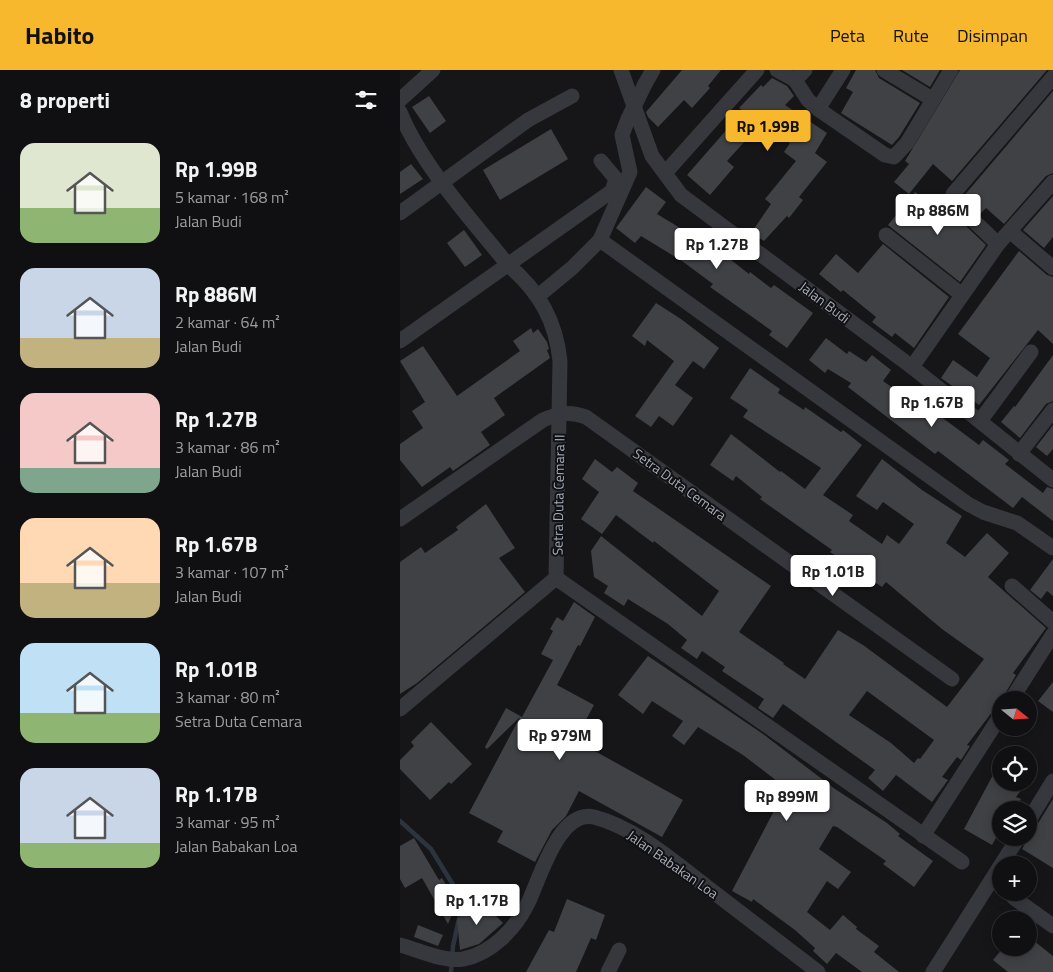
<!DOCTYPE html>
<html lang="id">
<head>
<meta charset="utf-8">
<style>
	:root { --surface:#101012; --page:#19191b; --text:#f1f3f6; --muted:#9c9d9f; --line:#303032; --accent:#f8b82e }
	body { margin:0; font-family:"Titillium Web",sans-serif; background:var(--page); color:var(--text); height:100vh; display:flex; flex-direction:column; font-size:19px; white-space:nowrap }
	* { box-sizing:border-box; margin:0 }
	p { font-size:16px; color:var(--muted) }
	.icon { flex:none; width:28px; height:28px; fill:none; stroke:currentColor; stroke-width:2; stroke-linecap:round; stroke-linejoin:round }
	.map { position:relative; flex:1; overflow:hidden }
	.drawer { display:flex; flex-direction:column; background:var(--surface); width:400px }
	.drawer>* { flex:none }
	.needle { width:32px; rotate:108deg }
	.controls { position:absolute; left:592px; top:621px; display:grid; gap:10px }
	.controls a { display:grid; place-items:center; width:45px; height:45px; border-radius:50%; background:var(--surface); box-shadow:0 2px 12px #0003,0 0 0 1px var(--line); font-size:25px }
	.price { position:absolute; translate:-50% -42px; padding:0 11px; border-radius:5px; background:#fff; color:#222; font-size:16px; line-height:32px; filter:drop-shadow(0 1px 2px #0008) }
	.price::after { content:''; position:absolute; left:50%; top:30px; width:15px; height:11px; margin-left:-8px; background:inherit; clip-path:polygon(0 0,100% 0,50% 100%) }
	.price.active { background:var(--accent); color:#111 }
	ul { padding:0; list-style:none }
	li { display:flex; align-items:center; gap:15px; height:125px; padding:0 20px }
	li span { display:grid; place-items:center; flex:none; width:140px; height:100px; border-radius:15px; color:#555 }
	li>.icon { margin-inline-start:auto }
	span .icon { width:60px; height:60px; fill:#fffc; stroke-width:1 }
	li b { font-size:21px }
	h2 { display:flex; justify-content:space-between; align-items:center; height:60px; padding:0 20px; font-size:21px }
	header { display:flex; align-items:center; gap:30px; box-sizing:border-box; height:70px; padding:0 25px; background:var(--accent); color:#111 }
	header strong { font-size:24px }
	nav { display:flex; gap:28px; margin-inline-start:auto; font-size:18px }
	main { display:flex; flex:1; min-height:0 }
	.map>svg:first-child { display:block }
</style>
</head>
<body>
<header>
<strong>Habito</strong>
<nav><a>Peta</a><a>Rute</a><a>Disimpan</a></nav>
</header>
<main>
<section class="drawer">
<h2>8 properti<svg class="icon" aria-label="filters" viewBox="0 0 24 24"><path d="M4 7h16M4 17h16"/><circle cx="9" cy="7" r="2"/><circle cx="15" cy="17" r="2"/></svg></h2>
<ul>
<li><span style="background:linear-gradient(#dfe7d0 65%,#8fb573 0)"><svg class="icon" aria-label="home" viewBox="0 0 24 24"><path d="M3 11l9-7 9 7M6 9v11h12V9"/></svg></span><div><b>Rp 1.99B</b><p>5 kamar · 168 m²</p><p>Jalan Budi</p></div></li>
<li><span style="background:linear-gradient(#c9d6e8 70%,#c2b280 0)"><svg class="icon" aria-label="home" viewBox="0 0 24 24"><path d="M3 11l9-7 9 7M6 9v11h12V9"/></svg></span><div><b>Rp 886M</b><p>2 kamar · 64 m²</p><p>Jalan Budi</p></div></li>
<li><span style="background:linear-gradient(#f6c9c9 75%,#7fa58c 0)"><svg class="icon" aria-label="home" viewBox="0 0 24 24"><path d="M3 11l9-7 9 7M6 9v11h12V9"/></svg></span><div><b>Rp 1.27B</b><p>3 kamar · 86 m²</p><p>Jalan Budi</p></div></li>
<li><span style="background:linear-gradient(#ffd9b3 65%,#c2b280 0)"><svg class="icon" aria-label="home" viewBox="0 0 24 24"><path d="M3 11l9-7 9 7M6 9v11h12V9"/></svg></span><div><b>Rp 1.67B</b><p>3 kamar · 107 m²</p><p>Jalan Budi</p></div></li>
<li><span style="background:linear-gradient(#bfe0f5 70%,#8fb573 0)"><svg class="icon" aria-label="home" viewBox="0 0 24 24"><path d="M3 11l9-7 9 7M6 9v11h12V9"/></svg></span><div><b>Rp 1.01B</b><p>3 kamar · 80 m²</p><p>Setra Duta Cemara</p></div></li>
<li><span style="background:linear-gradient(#c9d6e8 75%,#8fb573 0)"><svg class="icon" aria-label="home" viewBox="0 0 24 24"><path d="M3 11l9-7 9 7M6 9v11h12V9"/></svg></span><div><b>Rp 1.17B</b><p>3 kamar · 95 m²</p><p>Jalan Babakan Loa</p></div></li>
</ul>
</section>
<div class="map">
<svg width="653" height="902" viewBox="0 0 653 902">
	<rect width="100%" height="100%" fill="#161618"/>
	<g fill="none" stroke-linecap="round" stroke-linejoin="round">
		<polyline stroke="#2c353d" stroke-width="4.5" points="0,751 31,779 63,831 53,876 51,902"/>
	</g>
	<g fill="#404145" fill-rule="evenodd">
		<polygon points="282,0 321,0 308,16 310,18 292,38 284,30 258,57 248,47 246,42"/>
		<polygon points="456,0 475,0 479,8 520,33 499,67 492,75 441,43 453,22 446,18"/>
		<polygon points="502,0 540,0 530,17"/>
		<polygon points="560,0 647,0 552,111 533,94 509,124 494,112 509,94 505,91"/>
		<polygon points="372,8 387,16 394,26 385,35 427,63 415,83 427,92 399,127 403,130 389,148 387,146 364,171 351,163 371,134 365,129 396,91 384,82 390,73 368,57 362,64 356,59 327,91 334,97 310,125 287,105 343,41 339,38 361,15 363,17"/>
		<polygon points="653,21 653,103 646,106 604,154 586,138 580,144 563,127"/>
		<polygon points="29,26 46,51 30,63 12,37"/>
		<polygon points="151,59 168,89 100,130 83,100"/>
		<polygon points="11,94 23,109 0,124 0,102"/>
		<polygon points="246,117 266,132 257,144 295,167 298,164 349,204 350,202 371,218 374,215 413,243 387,278 369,265 372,261 310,217 313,214 282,191 241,166 235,173 216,158"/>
		<polygon points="515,122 538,140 545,132 548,139 586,175 560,212 488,155"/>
		<polygon points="653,126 653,167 644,178 623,160"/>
		<polygon points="64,160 82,185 65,197 47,173"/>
		<polygon points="483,174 549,227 514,278 495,263 492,267 472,252 476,247 443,220 441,222 419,204 436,184 458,203"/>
		<polygon points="619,181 647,205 653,207 653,274 638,260 579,335 541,308 553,290 577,307 590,288 558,264"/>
		<polygon points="256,233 281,249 319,278 304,299 293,291 275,315 293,328 273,356 259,346 251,357 235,346 274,291 247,270 245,276 232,266"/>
		<polygon points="131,258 133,263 138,259 147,272 149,279 147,280 150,288 94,328 105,345 81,362 90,375 53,401 50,397 22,417 0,390 0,374 23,358 12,341 25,332 0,291 23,276 57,326 120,281 113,271"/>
		<polygon points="426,268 447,284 449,281 466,292 472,285 491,300 483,311 517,335 520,331 579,375 583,370 609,390 605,394 643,423 647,417 653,419 653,451 622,427 613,438 538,381 535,384 448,317 451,313 428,299 425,303 409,290"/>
		<polygon points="653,285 653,331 646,334 620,368 601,352 614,336 615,337"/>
		<path d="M 350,298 L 380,319 L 378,323 L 404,340 L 405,337 L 441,362 L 443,360 L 462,375 L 423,425 L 453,445 L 449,451 L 482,474 L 487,465 L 499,474 L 514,454 L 483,432 L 477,440 L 456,426 L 482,389 L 522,420 L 562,446 L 546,473 L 565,487 L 587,463 L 609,483 L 588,507 L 646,558 L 613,603 L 616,605 L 602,629 L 567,675 L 570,676 L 561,690 L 557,687 L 542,707 L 548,710 L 532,732 L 496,705 L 483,721 L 468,708 L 475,700 L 383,634 L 373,648 L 358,638 L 364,629 L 322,601 L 325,597 L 302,581 L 297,589 L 281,578 L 287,570 L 268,554 L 228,529 L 224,536 L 204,523 L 208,516 L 194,507 L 191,481 L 201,466 L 302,546 L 319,521 L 254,471 L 253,473 L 216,445 L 202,464 L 181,449 L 199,422 L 182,409 L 195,389 L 212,402 L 217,397 L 238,413 L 233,421 L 371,516 L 339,562 L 384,593 L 383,594 L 405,609 L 438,560 L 463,575 L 547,637 L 584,589 L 542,559 L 486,512 L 482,517 L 430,482 L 432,480 L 360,429 L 362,427 L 336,406 L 333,411 L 310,395 L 331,364 L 380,402 L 381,401 L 405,419 L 421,398 L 343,347 L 348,340 L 330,328 ZM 467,621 L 534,670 L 520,689 L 518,688 L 514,693 L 491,673 L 449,645 Z"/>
		<polygon points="653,355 653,379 647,386 636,377"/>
		<polygon points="86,434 115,478 99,488 125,522 17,613 0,624 0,492 21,477 25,483 58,460 56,457"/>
		<polygon points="653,489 653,526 647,521 641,529 630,520"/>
		<polygon points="174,532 195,547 180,576 178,575 157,615 194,635 175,670 283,730 262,767 179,721 166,746 152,760 135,792 97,772 103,761 69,743 120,647 87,679 85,677 106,638 122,647 153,590 141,584 153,561 150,559 157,547 163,551"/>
		<polygon points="248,586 363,664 435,719 487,753 500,764 498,766 533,791 514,817 483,794 486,791 437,757 433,756 419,779 451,802 438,819 427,811 407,842 430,860 443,845 457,857 456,859 479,876 474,882 499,902 462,902 436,883 427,894 413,881 415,878 395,860 353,829 352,832 332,821 386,718 343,685 298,657 284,675 272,666 283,651 252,631 243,644 218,625"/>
		<polygon points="653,612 653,642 638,631"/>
		<polygon points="31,652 72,694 51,714 49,712 30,730 0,699 0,690 14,676 11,672"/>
		<polygon points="601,690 601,712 627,712 616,727 621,729 614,740 601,740 601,759 592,775 564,759"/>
		<polygon points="653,729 653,798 622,779 629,768 629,759 637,755"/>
		<polygon points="14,768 39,810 42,808 57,833 48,854 22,808 5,818 0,809 0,776"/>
		<polygon points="167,829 205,845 196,870 191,868 176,902 126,902 149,860 154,862"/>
		<polygon points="82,832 103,853 79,874 60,880 57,849"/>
		<polygon points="18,855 43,865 38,876 14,867"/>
		<polygon points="629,867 653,886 653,902 608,902 593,890 603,878 629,878"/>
	</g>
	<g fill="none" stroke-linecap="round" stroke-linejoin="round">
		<g stroke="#37383d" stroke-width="15">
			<polyline points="221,0 252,86 281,125 512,297 653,410"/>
			<polyline points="377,0 395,10 405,0"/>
			<polyline points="484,0 532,29"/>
			<polyline points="395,10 408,30 418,39 485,85 494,87 507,73 551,0"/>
			<polyline points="245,14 253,0"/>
			<polyline points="0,30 33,0"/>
			<polyline points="418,39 443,0"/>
			<path d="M 0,42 C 22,96 72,150 108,195 C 139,221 156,251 160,291 L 156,508"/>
			<polyline points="266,102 357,0"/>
			<polyline points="0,143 128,50 172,26"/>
			<polyline points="611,162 653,198"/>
			<polyline points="486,165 562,225"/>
			<polyline points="200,170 568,434 583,442 617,453 653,478"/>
			<polyline points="598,174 554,132 553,124 653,7"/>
			<polyline points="138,226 172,198 200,170 230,102 222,65 228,49"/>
			<polyline points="0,271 212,121 216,109 201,91"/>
			<polyline points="512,297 598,174 653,112"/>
			<polyline points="580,351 631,282"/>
			<polyline points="619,384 653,340"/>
			<path d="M 0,449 L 143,350 C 159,343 169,341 186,347 L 552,609"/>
			<polyline points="156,508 562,792"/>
			<polyline points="612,516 653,552"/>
			<polyline points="611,630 653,564"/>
			<polyline points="0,639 156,508"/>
			<polyline points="629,750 653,711"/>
			<polyline points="523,766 601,645"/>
			<polyline points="614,828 653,856"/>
			<path d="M 0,875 C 19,880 43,892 63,889 C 91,884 115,859 127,835 C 139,812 158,739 194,747 C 236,758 273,791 307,817 C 344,845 381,874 418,902"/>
			<polyline points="208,902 219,880"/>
			<polyline points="533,902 618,768"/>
		</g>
		<polyline stroke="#37383d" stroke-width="15" points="228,49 245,14"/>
	</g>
	<g text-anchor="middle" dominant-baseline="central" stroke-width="4" stroke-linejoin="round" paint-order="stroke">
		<g font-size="14" fill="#a8adb9" stroke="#111113">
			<text transform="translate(425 232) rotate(37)">Jalan Budi</text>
			<text transform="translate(280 414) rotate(36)">Setra Duta Cemara</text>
			<text transform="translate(158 425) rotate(-89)">Setra Duta Cemara II</text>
			<text transform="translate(273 794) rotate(35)">Jalan Babakan Loa</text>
		</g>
	</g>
</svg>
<div class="controls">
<a><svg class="needle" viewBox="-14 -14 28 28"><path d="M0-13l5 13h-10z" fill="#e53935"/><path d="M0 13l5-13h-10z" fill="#9c9d9f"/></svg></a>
<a><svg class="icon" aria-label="locate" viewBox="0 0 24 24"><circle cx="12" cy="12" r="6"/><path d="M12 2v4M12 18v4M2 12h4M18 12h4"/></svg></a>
<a><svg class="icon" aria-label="layers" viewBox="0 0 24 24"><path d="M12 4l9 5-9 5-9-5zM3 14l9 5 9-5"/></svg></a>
<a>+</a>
<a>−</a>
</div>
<b class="price active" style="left:368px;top:82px">Rp 1.99B</b>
<b class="price" style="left:538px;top:166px">Rp 886M</b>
<b class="price" style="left:317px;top:200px">Rp 1.27B</b>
<b class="price" style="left:532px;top:358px">Rp 1.67B</b>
<b class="price" style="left:433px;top:527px">Rp 1.01B</b>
<b class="price" style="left:160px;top:691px">Rp 979M</b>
<b class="price" style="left:387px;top:752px">Rp 899M</b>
<b class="price" style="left:77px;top:856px">Rp 1.17B</b>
</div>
</main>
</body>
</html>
